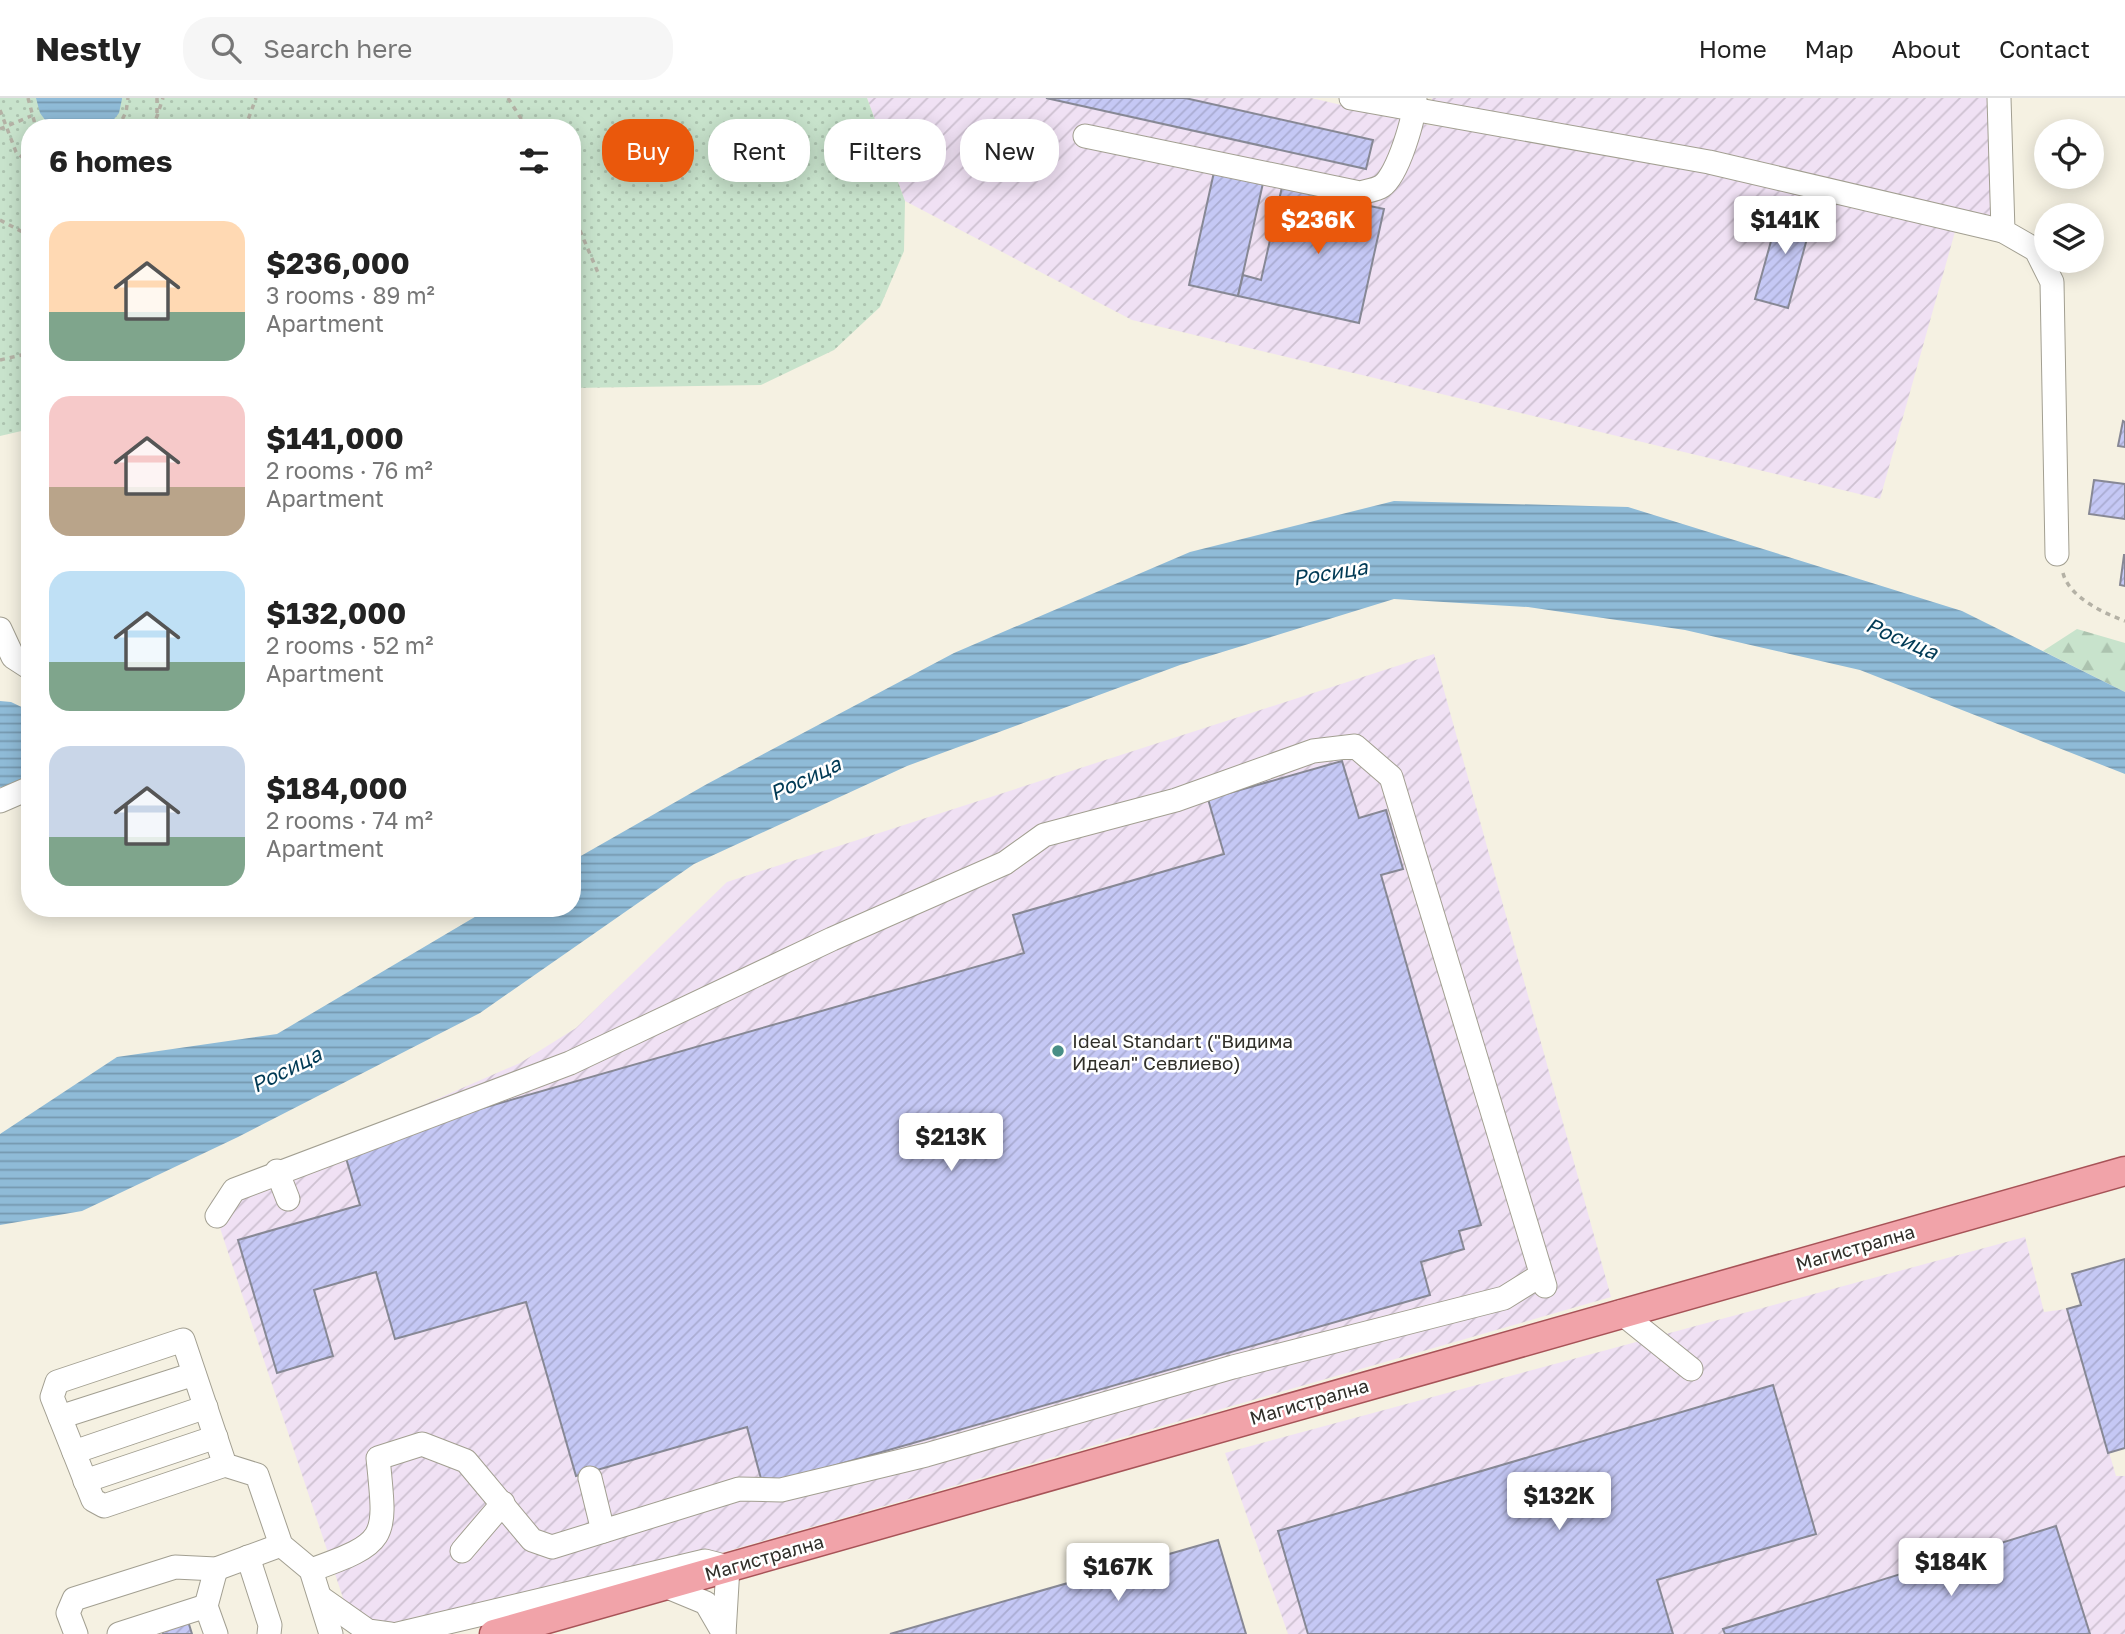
<!DOCTYPE html>
<html lang="en">
<head>
<meta charset="utf-8">
<style>
	:root { --surface:#fff; --page:#f6f6f6; --text:#222; --muted:#767676; --line:#e0e0e0; --accent:#ea580c }
	body { margin:0; font-family:"Golos Text",sans-serif; background:var(--page); color:var(--text); height:100vh; display:flex; flex-direction:column; font-size:26px; white-space:nowrap }
	* { box-sizing:border-box; margin:0 }
	p { font-size:23px; color:var(--muted) }
	.icon { flex:none; width:38px; height:38px; fill:none; stroke:currentColor; stroke-width:2; stroke-linecap:round; stroke-linejoin:round }
	.map { position:relative; flex:1; overflow:hidden }
	.drawer { position:absolute; left:21px; top:21px; width:560px; height:798px; display:flex; flex-direction:column; background:var(--surface); border-radius:28px; box-shadow:0 4px 18px #0003 }
	.drawer>* { flex:none }
	.hud { position:absolute; left:602px; top:21px; width:665px; height:63px; display:flex; gap:14px }
	.controls { position:absolute; left:2034px; top:21px; display:grid; gap:14px }
	.controls a { display:grid; place-items:center; width:70px; height:70px; border-radius:50%; background:var(--surface); box-shadow:0 4px 18px #0003; font-size:35px }
	.price { position:absolute; translate:-50% -60px; padding:0 16px; border-radius:7px; background:#fff; color:#222; font-size:23px; line-height:46px; filter:drop-shadow(0 2px 4px #0008) }
	.price::after { content:''; position:absolute; left:50%; top:42px; width:21px; height:16px; margin-left:-10px; background:inherit; clip-path:polygon(0 0,100% 0,50% 100%) }
	.price.on { background:var(--accent); color:#fff }
	ul { padding:0; list-style:none }
	li { display:flex; align-items:center; gap:21px; height:175px; padding:0 28px }
	li span { display:grid; place-items:center; flex:none; width:196px; height:140px; border-radius:21px; color:#555 }
	li>.icon { margin-inline-start:auto }
	span .icon { width:84px; height:84px; fill:#fffc; stroke-width:1 }
	li b { font-size:30px }
	h2 { display:flex; justify-content:space-between; align-items:center; height:84px; padding:0 28px; font-size:30px }
	.tag { padding:0 24px; border-radius:28px; background:var(--surface); box-shadow:0 4px 18px #0003; font-size:24px; line-height:63px }
	.tag.on { background:var(--accent); color:#fff }
	header { display:flex; align-items:center; gap:42px; box-sizing:border-box; height:98px; padding:0 35px; background:var(--surface); border-bottom:2px solid var(--line) }
	header strong { font-size:33px }
	nav { display:flex; gap:38px; margin-inline-start:auto; font-size:24px }
	.search { width:490px; height:63px; background:var(--page); display:flex; align-items:center; gap:18px; box-sizing:border-box; padding:0 24px; border-radius:28px; color:var(--muted); font-size:26px }
	.map>svg:first-child { display:block }
</style>
</head>
<body>
<header>
<strong>Nestly</strong>
<div class="search"><svg class="icon" aria-label="search" viewBox="0 0 24 24"><circle cx="10" cy="10" r="6"/><path d="M15 15l6 6"/></svg>Search here</div>
<nav><a>Home</a><a>Map</a><a>About</a><a>Contact</a></nav>
</header>
<div class="map">
<svg width="2125" height="1536" viewBox="0 0 2125 1536">
	<defs>
		<pattern id="industrial-furrows" width="10" height="10" patternUnits="userSpaceOnUse" patternTransform="scale(1.75)"><rect width="10" height="10" fill="#f0e1f4"/><path d="M-1 1l2-2M0 10L10 0M9 11l2-2" fill="none" stroke="#cec1d1"/></pattern>
		<pattern id="forest-firs" width="22" height="20" patternUnits="userSpaceOnUse" patternTransform="scale(1.75)"><rect width="22" height="20" fill="#c8e3cc"/><path d="M5 1l3.5 6h-7zM16 11l3.5 6h-7z" fill="#acc3af"/></pattern>
		<pattern id="park-dots" width="8" height="8" patternUnits="userSpaceOnUse" patternTransform="scale(1.75)"><rect width="8" height="8" fill="#c8e3cc"/><path d="M2 2h.1M6 6h.1" fill="none" stroke="#acc3af" stroke-width="1.8" stroke-linecap="round"/></pattern>
		<pattern id="water-rules" width="6" height="5" patternUnits="userSpaceOnUse" patternTransform="scale(1.75)"><rect width="6" height="5" fill="#8fbbd7"/><path d="M0 2.5h6" fill="none" stroke="#7598af"/></pattern>
		<pattern id="building-hatch" width="6" height="6" patternUnits="userSpaceOnUse" patternTransform="scale(1.75)"><rect width="6" height="6" fill="#c5c8f5"/><path d="M-1 1l2-2M0 6l6-6M5 7l2-2" fill="none" stroke="#aaacd2"/></pattern>
	</defs>
	<rect width="100%" height="100%" fill="#f5f1e2"/>
	<g fill="url(#industrial-furrows)">
		<polygon points="867,0 1311,0 1433,28 1432,0 1999,0 2003,133 1958,123 1880,401 1132,222 905,103"/>
		<polygon points="1434,556 1611,1199 439,1536 355,1536 211,1103 221,1095 520,965 576,930 727,784"/>
		<polygon points="2025,1139 2044,1214 2067,1211 2116,1378 2125,1378 2125,1536 1288,1536 1225,1355"/>
	</g>
	<polygon fill="url(#forest-firs)" points="2077,531 2125,545 2125,594 2043,553"/>
	<polygon fill="url(#park-dots)" points="0,0 867,0 905,103 904,153 880,209 834,252 761,287 572,290 572,30 30,30 30,331 0,338"/>
	<g fill="url(#water-rules)">
		<polygon points="36,0 122,0 122,1 119,15 107,30 51,30 40,15"/>
		<polygon points="1394,403 1628,409 1962,513 2125,594 2125,676 1860,572 1685,532 1528,509 1394,501 1180,567 907,668 694,766 480,915 238,1039 82,1113 0,1127 0,1036 117,959 277,936 490,810 572,810 572,763 707,686 954,555 1190,454"/>
		<polygon points="0,603 11,604 30,613 30,680 3,689 0,689"/>
	</g>
	<g fill="url(#building-hatch)" stroke="#878895" stroke-width="2">
		<polygon points="1046,0 1185,0 1373,42 1366,71"/>
		<polygon points="1214,74 1263,85 1238,198 1189,187"/>
		<polygon points="1282,89 1384,111 1359,225 1238,198 1243,177 1261,182"/>
		<polygon points="1781,107 1814,115 1788,210 1755,201"/>
		<polygon points="2123,323 2125,324 2125,349 2118,348"/>
		<polygon points="2094,382 2125,386 2125,421 2089,416"/>
		<polygon points="2124,457 2125,457 2125,488 2120,487"/>
		<polygon points="1342,663 1359,720 1386,712 1403,771 1381,777 1481,1127 1459,1133 1464,1151 1421,1164 1430,1197 763,1388 747,1329 576,1378 526,1204 395,1241 376,1174 314,1192 333,1258 277,1275 238,1142 360,1107 343,1050 1024,855 1013,817 1224,756 1208,701"/>
		<polygon points="2125,1161 2125,1350 2108,1355 2067,1211 2081,1207 2072,1176"/>
		<polygon points="1773,1287 1816,1436 1657,1482 1673,1536 1308,1536 1278,1433"/>
		<polygon points="2056,1428 2090,1536 1725,1536 1723,1531"/>
		<polygon points="1218,1442 1246,1536 890,1536"/>
		<polygon points="184,1510 192,1536 163,1536 158,1518"/>
	</g>
	<g fill="none" stroke-linecap="round" stroke-linejoin="round">
		<defs>
			<g id="minor">
				<polyline points="1351,0 1709,64 2003,133"/>
				<polyline points="1999,0 2003,133 2036,152 2052,184 2057,456"/>
				<path d="M 1085,38 L 1360,95 C 1366,93 1376,92 1382,88 C 1398,77 1415,19 1415,0"/>
				<polyline points="0,531 13,559 30,570"/>
				<polyline points="0,703 30,690"/>
				<polyline points="277,1073 288,1101"/>
				<polyline points="217,1118 234,1092 570,965 832,841 1005,765 1044,737 1176,702 1313,653 1355,648 1391,679 1545,1188"/>
				<polyline points="1620,1214 1691,1271"/>
				<polyline points="60,1319 194,1276"/>
				<polyline points="74,1354 206,1309"/>
				<polyline points="225,1367 183,1242 57,1284 52,1299 93,1402 104,1408 225,1367 257,1377 281,1447 311,1472 331,1536"/>
				<polyline points="590,1380 603,1433"/>
				<polyline points="85,1383 216,1339"/>
				<polyline points="462,1453 503,1405"/>
				<polyline points="248,1459 270,1527 269,1536"/>
				<path d="M 311,1472 C 390,1444 386,1440 378,1360 L 422,1346 L 466,1363 L 532,1442 L 552,1449 L 739,1391 L 781,1392 L 926,1357 L 1233,1269 L 1504,1200 L 1541,1177"/>
				<polyline points="665,1488 706,1505 724,1536"/>
				<polyline points="321,1500 368,1533 390,1536"/>
				<polyline points="76,1536 68,1515 74,1501 175,1469 216,1471 281,1447"/>
				<polyline points="119,1536 206,1508"/>
				<polyline points="216,1536 206,1508 216,1471"/>
				<polyline points="398,1536 705,1463 728,1469 724,1536"/>
			</g>
			<polyline id="major" points="494,1536 2125,1073"/>
		</defs>
		<use href="#minor" stroke="#a29f91" stroke-width="25"/>
		<use href="#major" stroke="#a75357" stroke-width="31"/>
		<g stroke="#b4b1a5" stroke-width="3.5" stroke-dasharray="5 5" stroke-linecap="butt">
			<polyline points="28,0 36,30"/>
			<polyline points="157,0 157,15"/>
			<polyline points="508,0 527,30"/>
			<polyline points="0,12 16,54 30,66"/>
			<polyline points="118,30 126,14 128,0"/>
			<polyline points="153,30 163,0"/>
			<polyline points="245,30 256,0"/>
			<polyline points="0,31 31,18"/>
			<polyline points="572,114 599,177"/>
			<polyline points="0,122 30,138"/>
			<polyline points="572,140 578,129"/>
			<polyline points="0,262 30,255"/>
			<path d="M 2063,475 C 2069,499 2103,515 2125,523"/>
		</g>
		<use href="#minor" stroke="#fff" stroke-width="23"/>
		<use href="#major" stroke="#f1a3a9" stroke-width="28"/>
	</g>
	<circle fill="#488e86" stroke="#fff" stroke-width="2.5" cx="1058" cy="953" r="7"/>
	<g text-anchor="middle" dominant-baseline="central" stroke-width="5" stroke-linejoin="round" paint-order="stroke">
		<g font-size="19" fill="#31302a" stroke="#fff" text-anchor="start">
			<text x="1072" y="942">Ideal Standart ("Видима<tspan x="1072" dy="22">Идеал" Севлиево)</tspan></text>
		</g>
		<g font-size="19" fill="#31302a" stroke="#fff">
			<text transform="translate(1855 1149) rotate(-16)">Магистрална</text>
			<text transform="translate(1309 1303) rotate(-16)">Магистрална</text>
			<text transform="translate(764 1459) rotate(-16)">Магистрална</text>
		</g>
		<g font-size="21" font-style="italic" fill="#003a55" stroke="#fff">
			<text transform="translate(1330 474) rotate(-9)">Росица</text>
			<text transform="translate(1902 540) rotate(23)">Росица</text>
			<text transform="translate(805 680) rotate(-25)">Росица</text>
			<text transform="translate(286 971) rotate(-27)">Росица</text>
		</g>
	</g>
</svg>
<div class="controls">
<a><svg class="icon" aria-label="locate" viewBox="0 0 24 24"><circle cx="12" cy="12" r="6"/><path d="M12 2v4M12 18v4M2 12h4M18 12h4"/></svg></a>
<a><svg class="icon" aria-label="layers" viewBox="0 0 24 24"><path d="M12 4l9 5-9 5-9-5zM3 14l9 5 9-5"/></svg></a>
</div>
<b class="price on" style="left:1318px;top:158px">$236K</b>
<b class="price" style="left:1785px;top:158px">$141K</b>
<b class="price" style="left:951px;top:1075px">$213K</b>
<b class="price" style="left:1559px;top:1434px">$132K</b>
<b class="price" style="left:1951px;top:1500px">$184K</b>
<b class="price" style="left:1118px;top:1505px">$167K</b>
<div class="hud">
<a class="tag on">Buy</a>
<a class="tag">Rent</a>
<a class="tag">Filters</a>
<a class="tag">New</a>
</div>
<section class="drawer">
<h2>6 homes<svg class="icon" aria-label="filters" viewBox="0 0 24 24"><path d="M4 7h16M4 17h16"/><circle cx="9" cy="7" r="2"/><circle cx="15" cy="17" r="2"/></svg></h2>
<ul>
<li><span style="background:linear-gradient(#ffd9b3 65%,#7fa58c 0)"><svg class="icon" aria-label="home" viewBox="0 0 24 24"><path d="M3 11l9-7 9 7M6 9v11h12V9"/></svg></span><div><b>$236,000</b><p>3 rooms · 89 m²</p><p>Apartment</p></div></li>
<li><span style="background:linear-gradient(#f6c9c9 65%,#b9a48a 0)"><svg class="icon" aria-label="home" viewBox="0 0 24 24"><path d="M3 11l9-7 9 7M6 9v11h12V9"/></svg></span><div><b>$141,000</b><p>2 rooms · 76 m²</p><p>Apartment</p></div></li>
<li><span style="background:linear-gradient(#bfe0f5 65%,#7fa58c 0)"><svg class="icon" aria-label="home" viewBox="0 0 24 24"><path d="M3 11l9-7 9 7M6 9v11h12V9"/></svg></span><div><b>$132,000</b><p>2 rooms · 52 m²</p><p>Apartment</p></div></li>
<li><span style="background:linear-gradient(#c9d6e8 65%,#7fa58c 0)"><svg class="icon" aria-label="home" viewBox="0 0 24 24"><path d="M3 11l9-7 9 7M6 9v11h12V9"/></svg></span><div><b>$184,000</b><p>2 rooms · 74 m²</p><p>Apartment</p></div></li>
</ul>
</section>
</div>
</body>
</html>
